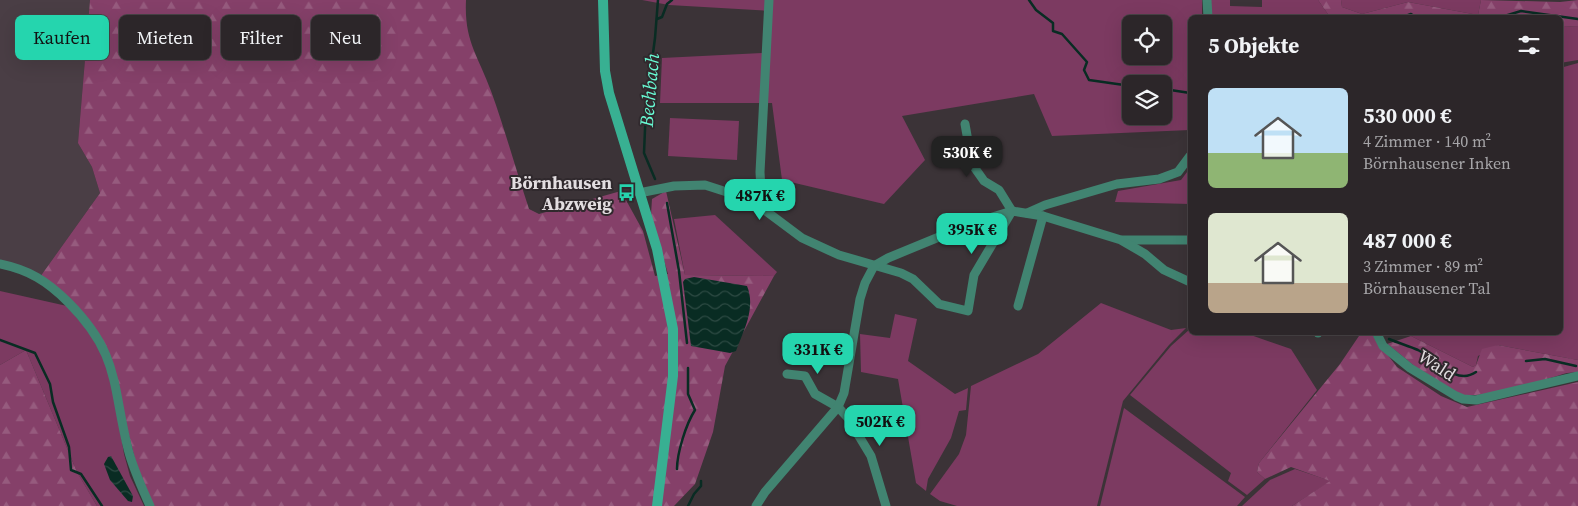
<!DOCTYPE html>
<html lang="de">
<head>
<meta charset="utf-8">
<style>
	:root { --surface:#2c2629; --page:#342e31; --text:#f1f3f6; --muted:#a6a5a8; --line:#484346; --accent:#25d5ae }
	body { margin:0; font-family:"Source Serif 4",serif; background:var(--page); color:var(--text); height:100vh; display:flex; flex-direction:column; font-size:19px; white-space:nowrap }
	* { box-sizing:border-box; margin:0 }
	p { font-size:16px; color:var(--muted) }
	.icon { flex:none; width:28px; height:28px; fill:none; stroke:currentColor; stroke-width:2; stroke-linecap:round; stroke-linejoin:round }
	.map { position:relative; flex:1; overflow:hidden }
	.sheet { position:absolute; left:1188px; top:15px; width:375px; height:320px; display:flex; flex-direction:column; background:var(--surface); border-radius:8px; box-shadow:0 5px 20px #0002,0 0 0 1px var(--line) }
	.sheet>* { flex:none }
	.banner { position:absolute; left:15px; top:15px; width:475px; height:45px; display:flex; gap:10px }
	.buttons { position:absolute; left:1122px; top:15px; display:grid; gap:10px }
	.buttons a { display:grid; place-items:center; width:50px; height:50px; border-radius:8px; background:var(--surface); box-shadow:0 5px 20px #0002,0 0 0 1px var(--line); font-size:25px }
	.price { position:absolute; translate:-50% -42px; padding:0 11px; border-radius:10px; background:var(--accent); color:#111; font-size:16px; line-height:32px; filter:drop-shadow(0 1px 2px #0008) }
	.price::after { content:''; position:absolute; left:50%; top:30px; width:15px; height:11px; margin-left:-8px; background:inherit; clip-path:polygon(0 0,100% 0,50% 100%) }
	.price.selected { background:#222; color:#fff }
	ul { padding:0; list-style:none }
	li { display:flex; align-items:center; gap:15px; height:125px; padding:0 20px }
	li span { display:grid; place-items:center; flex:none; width:140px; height:100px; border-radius:8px; color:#555 }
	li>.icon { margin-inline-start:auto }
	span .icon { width:60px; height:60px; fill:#fffc; stroke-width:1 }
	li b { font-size:21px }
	h2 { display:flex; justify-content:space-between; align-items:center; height:60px; padding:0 20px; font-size:21px }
	.chip { padding:0 18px; border-radius:8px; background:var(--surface); box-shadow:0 5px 20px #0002,0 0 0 1px var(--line); font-size:18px; line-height:45px }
	.chip.selected { background:var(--accent); color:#111 }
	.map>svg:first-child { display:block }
</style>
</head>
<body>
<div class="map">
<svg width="1578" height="506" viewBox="0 0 1578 506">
	<defs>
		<pattern id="forest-firs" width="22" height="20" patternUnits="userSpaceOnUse" patternTransform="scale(1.25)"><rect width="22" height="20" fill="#854069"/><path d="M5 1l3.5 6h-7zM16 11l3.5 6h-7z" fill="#965b7e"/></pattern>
		<pattern id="water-waves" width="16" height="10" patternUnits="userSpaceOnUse" patternTransform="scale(1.25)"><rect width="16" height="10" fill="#092c23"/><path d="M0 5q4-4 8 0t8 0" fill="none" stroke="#2d4a43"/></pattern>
	</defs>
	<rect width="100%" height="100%" fill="#3b3337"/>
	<polygon fill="#4a3e45" points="0,0 90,0 78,143 92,167 100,193 40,277 0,264"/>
	<g fill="#7c3a61" fill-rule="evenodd">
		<path d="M 642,0 L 1202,0 L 1202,17 L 1190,18 L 1190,130 L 1052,136 L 1034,94 L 902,116 L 925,160 L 884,204 L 782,180 L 772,103 L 660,103 L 662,58 L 762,53 L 772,11 L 669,5 ZM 1131,24 L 1164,24 L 1164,56 L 1131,56 ZM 1131,84 L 1164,84 L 1164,116 L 1131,116 Z"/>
		<polygon points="1210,0 1230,0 1230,6 1262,7 1262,0 1318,0 1330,17 1211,17"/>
		<polygon points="1341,0 1481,0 1478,15 1408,2 1362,14 1342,7"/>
		<polygon points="1578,26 1578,60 1560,63 1560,27"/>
		<polygon points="1578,63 1578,360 1498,345 1478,356 1476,365 1473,367 1411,336 1411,333 1560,332 1560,68"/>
		<polygon points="670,118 739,121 737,160 668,156"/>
		<polygon points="1190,168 1190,204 1115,202 1118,191 1181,180"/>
		<polygon points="715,215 777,272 774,276 685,275 674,219"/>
		<polygon points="0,291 67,306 89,332 104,358 113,387 124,454 130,476 144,506 97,506 77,472 26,350 0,365"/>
		<polygon points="1101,303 1171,330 1186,328 1169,345 1123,401 1097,506 957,506 940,501 930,494 959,454 966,435 971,386 1038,354"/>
		<polygon points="895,314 917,319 908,361 955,394 968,388 966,410 959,411 951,438 928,479 926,491 916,483 898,379 861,372 860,334 890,338"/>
		<polygon points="1190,329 1190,332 1245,333 1291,349 1317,390 1259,463 1257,472 1265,479 1247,495 1228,481 1231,473 1130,395 1171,346"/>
		<polygon points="1124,408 1245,497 1237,506 1100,506"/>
		<polygon points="1295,469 1331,481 1292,506 1242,506 1270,480"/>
	</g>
	<g fill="url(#forest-firs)">
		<path d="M 90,0 L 466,0 C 464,41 478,55 491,91 C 505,130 516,170 529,209 L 539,214 L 621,191 L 643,231 L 655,276 L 668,274 L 651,215 L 652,199 L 666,191 L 685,275 L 774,276 L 725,366 L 713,432 L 695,484 L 674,506 L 153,506 L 136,463 L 106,347 L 40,277 L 100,193 L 92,167 L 78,143 Z"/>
		<polygon points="1318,0 1341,0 1342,7 1362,14 1408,2 1478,15 1481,0 1560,2 1578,0 1578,26 1560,27 1560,18 1330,17"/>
		<polygon points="1361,333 1371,333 1397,367 1441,396 1467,407 1578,382 1578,506 1292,506 1330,481 1291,467 1265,479 1257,472 1259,463 1340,364"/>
		<path d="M 1411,336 L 1473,367 L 1476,365 L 1482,349 L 1498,345 L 1578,360 L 1578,372 L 1567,373 C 1542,380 1474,404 1451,392 C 1431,382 1406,358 1387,344 Z"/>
		<polygon points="26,350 77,472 97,506 0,506 0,365"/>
	</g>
	<g fill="url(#water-waves)">
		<path d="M 694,277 L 747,286 C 756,308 744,330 736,351 L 730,353 L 691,346 L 683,282 L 685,279 Z"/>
		<polygon points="111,456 133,496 132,502 128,501 110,480 104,464 108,457"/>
	</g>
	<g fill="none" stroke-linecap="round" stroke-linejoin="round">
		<g stroke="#092c23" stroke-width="2.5">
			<polyline points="1029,0 1036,10 1053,23 1053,31 1062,34 1087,62 1084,70 1089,80 1131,86"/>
			<polyline points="1400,18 1411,14 1417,18"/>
			<polyline points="1498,18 1521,11 1578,19"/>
			<polyline points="657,19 662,17 667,4 672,0"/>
			<polyline points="1164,89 1190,93"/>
			<polyline points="655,179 644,153 646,106 655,38 658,0"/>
			<polyline points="667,203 679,271 687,343"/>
			<path d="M 1389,339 C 1398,343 1409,346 1418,350 C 1435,359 1456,386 1476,372"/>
			<polyline points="0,340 35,353 50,384 53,402 69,447 71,470 81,474 102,506"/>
			<polyline points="1526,361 1545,359 1576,366"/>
			<path d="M 677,469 C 677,453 686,424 695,410 L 688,394 L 688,368"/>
			<polyline points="688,506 694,494 701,486 701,481"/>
		</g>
		<g stroke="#418471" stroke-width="9">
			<polyline points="1207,0 1208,18"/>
			<polyline points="639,193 674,186 705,185 736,195 762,208 802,238 839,255 901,273 913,279 939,304 968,311 974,275 1012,211 999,190 984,181 972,164 965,124"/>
			<polyline points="762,208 760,172 769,0"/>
			<polyline points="1027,213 1045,205 1117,184 1159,179 1178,172 1190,156"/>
			<polyline points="1123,240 1190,240"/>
			<path d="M 0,264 C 29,270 47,281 68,302 C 120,354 112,385 128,449 C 133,469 142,488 150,506"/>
			<polyline points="1018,306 1043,216"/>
			<polyline points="1318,332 1318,333"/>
			<polyline points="1376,332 1383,346 1410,368 1456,396 1463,399 1476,400 1578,376"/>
			<polyline points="787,374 805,376 815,394 838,407 848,418 871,456 886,506"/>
			<polyline points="756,506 765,492 838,407 844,393 860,299 865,283 874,266 888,258 973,223 1012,211 1043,216 1121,240 1145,254 1164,270 1190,282"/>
		</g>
		<polyline stroke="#38b092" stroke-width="10" points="603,0 605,71 609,93 657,249 673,329 673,376 657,506"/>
	</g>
	<defs>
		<symbol id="bus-bare" viewBox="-9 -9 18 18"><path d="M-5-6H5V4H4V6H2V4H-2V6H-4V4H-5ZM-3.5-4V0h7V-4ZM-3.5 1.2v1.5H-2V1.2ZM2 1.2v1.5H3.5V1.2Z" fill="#25d5ae" stroke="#30292d" stroke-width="2.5" paint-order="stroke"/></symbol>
	</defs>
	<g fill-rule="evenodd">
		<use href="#bus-bare" x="614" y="180" width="25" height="25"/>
	</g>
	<g text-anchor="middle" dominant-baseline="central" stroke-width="4" stroke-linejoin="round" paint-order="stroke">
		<g font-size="18" font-weight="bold" fill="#e3dee1" stroke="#30292d" text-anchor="end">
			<text x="612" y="182">Börnhausen<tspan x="612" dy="21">Abzweig</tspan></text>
		</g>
		<g font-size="18" fill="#e3dee1" stroke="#30292d">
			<text transform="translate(1437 365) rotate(33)">Wald</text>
		</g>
		<g font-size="19" font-style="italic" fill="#68fad3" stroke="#30292d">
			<text transform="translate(649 90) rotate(-85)">Bechbach</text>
		</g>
	</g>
</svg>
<div class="buttons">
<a><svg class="icon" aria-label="locate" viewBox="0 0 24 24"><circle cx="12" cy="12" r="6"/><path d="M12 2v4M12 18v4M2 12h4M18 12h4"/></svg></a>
<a><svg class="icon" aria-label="layers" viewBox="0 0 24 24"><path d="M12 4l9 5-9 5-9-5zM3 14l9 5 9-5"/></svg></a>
</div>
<b class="price selected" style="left:967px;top:178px">530K €</b>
<b class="price" style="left:760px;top:221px">487K €</b>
<b class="price" style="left:972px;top:255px">395K €</b>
<b class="price" style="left:818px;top:375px">331K €</b>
<b class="price" style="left:880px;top:447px">502K €</b>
<div class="banner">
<a class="chip selected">Kaufen</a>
<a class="chip">Mieten</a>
<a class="chip">Filter</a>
<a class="chip">Neu</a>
</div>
<section class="sheet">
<h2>5 Objekte<svg class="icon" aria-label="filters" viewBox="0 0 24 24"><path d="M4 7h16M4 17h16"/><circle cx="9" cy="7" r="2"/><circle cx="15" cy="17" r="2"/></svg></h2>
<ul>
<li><span style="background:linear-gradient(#bfe0f5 65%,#8fb573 0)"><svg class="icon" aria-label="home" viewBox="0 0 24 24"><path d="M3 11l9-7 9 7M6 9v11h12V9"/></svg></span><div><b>530 000 €</b><p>4 Zimmer · 140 m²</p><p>Börnhausener Inken</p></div></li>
<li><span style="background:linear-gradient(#dfe7d0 70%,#b9a48a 0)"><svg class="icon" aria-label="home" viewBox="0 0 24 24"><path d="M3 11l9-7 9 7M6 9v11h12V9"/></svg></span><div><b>487 000 €</b><p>3 Zimmer · 89 m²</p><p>Börnhausener Tal</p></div></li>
</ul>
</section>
</div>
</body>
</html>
